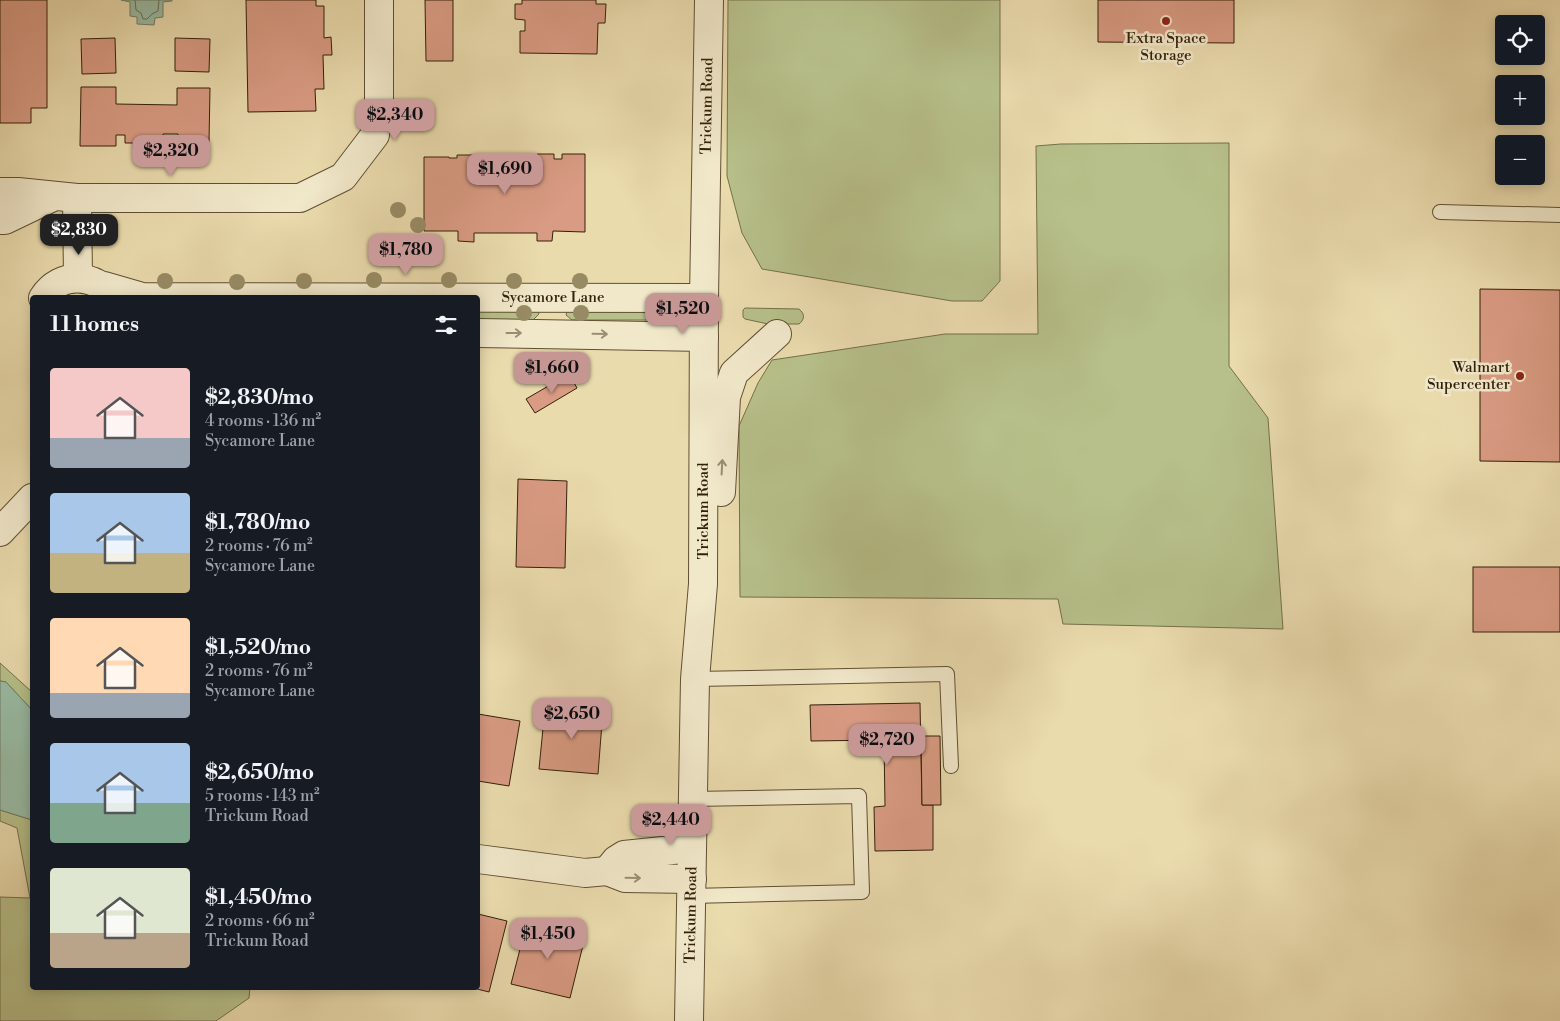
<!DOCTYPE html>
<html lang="en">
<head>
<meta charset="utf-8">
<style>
	:root { --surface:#171b24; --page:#242831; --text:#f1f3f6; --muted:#9ea1a6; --accent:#c59692 }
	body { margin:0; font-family:"Libre Bodoni",serif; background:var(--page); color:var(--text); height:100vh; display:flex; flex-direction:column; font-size:19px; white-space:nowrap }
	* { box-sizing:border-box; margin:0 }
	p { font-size:16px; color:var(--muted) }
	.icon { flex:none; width:28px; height:28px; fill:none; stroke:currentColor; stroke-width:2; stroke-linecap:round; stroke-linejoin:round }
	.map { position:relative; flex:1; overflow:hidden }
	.side { position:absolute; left:30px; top:295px; width:450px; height:695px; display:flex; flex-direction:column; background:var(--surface); border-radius:5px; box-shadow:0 2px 12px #0003 }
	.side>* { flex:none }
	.buttons { position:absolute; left:1495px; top:15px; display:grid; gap:10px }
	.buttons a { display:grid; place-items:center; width:50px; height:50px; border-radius:5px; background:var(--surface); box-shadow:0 2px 12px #0003; font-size:25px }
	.price { position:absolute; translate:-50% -42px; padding:0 11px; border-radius:10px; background:var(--accent); color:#111; font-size:16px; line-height:32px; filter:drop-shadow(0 1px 2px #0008) }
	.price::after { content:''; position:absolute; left:50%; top:30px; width:15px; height:11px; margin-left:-8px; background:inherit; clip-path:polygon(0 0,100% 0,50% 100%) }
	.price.selected { background:#222; color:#fff }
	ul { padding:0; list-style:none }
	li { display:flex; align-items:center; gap:15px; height:125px; padding:0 20px }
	li span { display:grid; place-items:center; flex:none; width:140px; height:100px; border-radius:5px; color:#555 }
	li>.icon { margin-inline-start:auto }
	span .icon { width:60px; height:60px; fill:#fffc; stroke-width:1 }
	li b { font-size:21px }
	h2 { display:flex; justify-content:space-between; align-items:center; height:60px; padding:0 20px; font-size:21px }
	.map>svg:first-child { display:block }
</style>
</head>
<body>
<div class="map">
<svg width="1560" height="1021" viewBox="0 0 1560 1021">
	<rect width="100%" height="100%" fill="#eadbad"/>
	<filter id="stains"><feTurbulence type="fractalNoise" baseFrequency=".004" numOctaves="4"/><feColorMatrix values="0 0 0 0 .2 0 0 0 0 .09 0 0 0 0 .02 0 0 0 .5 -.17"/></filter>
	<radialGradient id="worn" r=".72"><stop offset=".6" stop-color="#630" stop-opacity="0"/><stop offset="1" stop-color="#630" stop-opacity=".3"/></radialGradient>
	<g fill="#b7c08a" stroke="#74704a">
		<polygon points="728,0 1000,0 1000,281 982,301 952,301 762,269 742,233 727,176"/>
		<polygon points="1229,143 1229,366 1268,418 1283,629 1063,624 1058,599 740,597 739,426 758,383 772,360 945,334 1038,334 1036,146 1061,144"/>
		<polygon points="478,307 538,310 539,314 533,320 478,321"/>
		<polygon points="568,308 665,312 665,318 661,320 572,320 566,315"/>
		<path d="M 745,308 L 799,309 C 805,314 805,319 799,324 L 768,324 L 745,319 L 743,317 L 743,310 Z"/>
		<polygon points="0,663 32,692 32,710 6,682 0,681"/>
		<polygon points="0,810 32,820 32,988 250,988 249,998 216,1021 0,1021 0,897 30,898 17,828 0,821"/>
	</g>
	<g fill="#99bca5" stroke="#707e67">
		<polygon points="121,0 172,0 172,1 163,2 163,17 155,18 154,25 137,24 137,17 130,16 130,2"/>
		<polygon points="0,681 6,682 32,710 32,820 0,810"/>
	</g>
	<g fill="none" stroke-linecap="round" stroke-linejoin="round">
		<polyline stroke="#666e57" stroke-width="1" points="135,0 136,10 141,13 143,19 147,19 152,14 158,11 159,0"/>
	</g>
	<g fill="#d99b83" stroke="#322109">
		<polygon points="0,0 47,0 47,108 31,108 31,123 0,123"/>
		<polygon points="246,0 316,0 316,6 324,6 324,38 331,37 332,55 323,55 324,89 315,89 316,111 248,112"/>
		<polygon points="425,0 453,0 453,61 426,61"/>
		<polygon points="522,0 596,0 596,4 606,4 605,23 598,23 597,54 520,53 520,31 525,31 525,20 515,19 515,4 522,4"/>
		<polygon points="1098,0 1234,0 1234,43 1098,42"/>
		<polygon points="115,38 116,73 82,74 81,39"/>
		<polygon points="175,38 210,39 209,72 175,71"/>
		<polygon points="81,87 116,87 116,104 177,105 177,88 210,88 209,142 178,142 178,134 163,134 163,141 158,141 158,149 133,149 133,143 125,143 125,135 116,135 116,146 80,146"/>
		<polygon points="482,154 529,155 529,158 537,158 537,154 554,154 554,159 562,159 562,154 585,154 585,232 553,231 552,241 537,241 537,233 474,233 474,242 458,241 458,231 424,231 424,157 449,157 449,158 457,158 457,155 475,155 475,158 482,158"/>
		<polygon points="1480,289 1560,290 1560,462 1480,461"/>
		<polygon points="569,374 577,388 535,413 526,399"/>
		<polygon points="518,479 567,481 565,568 516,567"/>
		<rect x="1473" y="567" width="87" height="65"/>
		<polygon points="920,703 922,805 933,805 933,850 875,851 874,807 885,806 884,740 811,741 810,705"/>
		<polygon points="573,707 603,710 598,774 539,769 545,708 573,710"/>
		<polygon points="478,714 520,721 509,786 478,781"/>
		<polygon points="921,736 940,736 941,805 922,805"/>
		<polygon points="478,914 507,921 489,992 473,988 478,988"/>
		<polygon points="527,922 585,937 570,998 511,984"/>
	</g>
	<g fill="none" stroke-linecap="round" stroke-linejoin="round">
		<defs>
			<g id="service">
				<polyline points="1440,212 1560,215"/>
				<polyline points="695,679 947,674 951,766"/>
				<polyline points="691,896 862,892 859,796 693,799"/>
			</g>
			<g id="minor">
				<polyline points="0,192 18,192 77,198 300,198 343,177 375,135 379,102 379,0"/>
				<polyline points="77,198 78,277"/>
				<polyline points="0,220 5,220 55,196"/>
				<polyline points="104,286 142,297 704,298"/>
				<path d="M 43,298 C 60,271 96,273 113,298"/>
				<polyline points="478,333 704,337"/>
				<polyline points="0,532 32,498"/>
				<polyline points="478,859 585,873 607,871"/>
				<polyline points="692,879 625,878 607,871 616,860 624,855 692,848"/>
			</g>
			<g id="tertiary">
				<polyline points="721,492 726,397 734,373 777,334"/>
				<polyline points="689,1021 695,679 703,584 704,298 709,0"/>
			</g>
		</defs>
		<use href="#service" stroke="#605032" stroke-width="16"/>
		<use href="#minor" stroke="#605032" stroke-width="30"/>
		<use href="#tertiary" stroke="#605032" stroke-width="30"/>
		<use href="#service" stroke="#f1e8ca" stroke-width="14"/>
		<use href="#minor" stroke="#f1e8ca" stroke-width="28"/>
		<use href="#tertiary" stroke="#f1e8ca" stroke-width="28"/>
	</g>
	<g fill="#978b64">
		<circle cx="398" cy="210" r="8"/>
		<circle cx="418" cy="225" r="8"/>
		<circle cx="374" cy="280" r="8"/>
		<circle cx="449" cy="280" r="8"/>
		<circle cx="165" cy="281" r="8"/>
		<circle cx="304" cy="281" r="8"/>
		<circle cx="514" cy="281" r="8"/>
		<circle cx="580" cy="281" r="8"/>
		<circle cx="237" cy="282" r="8"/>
		<circle cx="524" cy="313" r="8"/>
		<circle cx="581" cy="313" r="8"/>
	</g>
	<defs><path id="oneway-shaft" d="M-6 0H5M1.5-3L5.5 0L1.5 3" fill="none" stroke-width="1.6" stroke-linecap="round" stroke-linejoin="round" transform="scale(1.25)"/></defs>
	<g stroke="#9b8e73">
		<use href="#oneway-shaft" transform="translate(514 333)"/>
		<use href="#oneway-shaft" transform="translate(600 334) rotate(1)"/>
		<use href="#oneway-shaft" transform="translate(722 467) rotate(-87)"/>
		<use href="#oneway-shaft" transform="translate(633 878) rotate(1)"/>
	</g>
	<g fill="#8f2418" stroke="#f1e8ca" stroke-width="2">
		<circle cx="1166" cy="21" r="5"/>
		<circle cx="1520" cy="376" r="5"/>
	</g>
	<g text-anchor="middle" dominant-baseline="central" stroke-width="5" stroke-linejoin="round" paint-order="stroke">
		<g font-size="15" fill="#322109" stroke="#f1e8ca">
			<text x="1166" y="38">Extra Space<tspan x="1166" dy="17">Storage</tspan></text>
			<text x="1510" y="367" text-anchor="end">Walmart<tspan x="1510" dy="17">Supercenter</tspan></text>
		</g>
		<g font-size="15" fill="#322109" stroke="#f1e8ca">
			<text transform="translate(707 106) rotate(-89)">Trickum Road</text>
			<text x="553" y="297">Sycamore Lane</text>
			<text transform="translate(703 511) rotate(-90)">Trickum Road</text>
			<text transform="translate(691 915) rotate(-89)">Trickum Road</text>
		</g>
	</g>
	<rect width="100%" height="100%" filter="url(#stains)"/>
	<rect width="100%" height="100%" fill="url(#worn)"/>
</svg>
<div class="buttons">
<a><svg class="icon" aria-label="locate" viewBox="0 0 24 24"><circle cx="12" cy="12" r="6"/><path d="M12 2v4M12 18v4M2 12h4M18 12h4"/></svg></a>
<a>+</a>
<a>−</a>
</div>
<b class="price" style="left:395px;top:141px">$2,340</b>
<b class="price" style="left:171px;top:177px">$2,320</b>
<b class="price" style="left:505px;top:195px">$1,690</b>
<b class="price selected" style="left:79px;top:256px">$2,830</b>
<b class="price" style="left:406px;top:276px">$1,780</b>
<b class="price" style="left:683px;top:335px">$1,520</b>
<b class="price" style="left:552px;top:394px">$1,660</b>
<b class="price" style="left:572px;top:740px">$2,650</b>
<b class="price" style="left:887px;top:766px">$2,720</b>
<b class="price" style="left:671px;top:846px">$2,440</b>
<b class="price" style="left:548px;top:960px">$1,450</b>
<section class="side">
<h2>11 homes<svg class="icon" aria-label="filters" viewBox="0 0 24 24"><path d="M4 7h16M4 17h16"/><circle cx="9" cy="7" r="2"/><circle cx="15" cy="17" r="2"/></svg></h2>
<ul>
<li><span style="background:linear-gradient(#f6c9c9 70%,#9aa5b1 0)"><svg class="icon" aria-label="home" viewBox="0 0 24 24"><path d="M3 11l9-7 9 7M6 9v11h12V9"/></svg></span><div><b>$2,830/mo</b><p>4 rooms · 136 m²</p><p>Sycamore Lane</p></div></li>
<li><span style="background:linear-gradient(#a9c7e8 60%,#c2b280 0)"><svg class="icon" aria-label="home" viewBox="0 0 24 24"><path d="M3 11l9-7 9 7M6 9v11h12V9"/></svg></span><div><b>$1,780/mo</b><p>2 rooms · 76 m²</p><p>Sycamore Lane</p></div></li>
<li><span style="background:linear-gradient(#ffd9b3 75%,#9aa5b1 0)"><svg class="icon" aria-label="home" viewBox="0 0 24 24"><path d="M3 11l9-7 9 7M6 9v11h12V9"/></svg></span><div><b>$1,520/mo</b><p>2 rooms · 76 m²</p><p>Sycamore Lane</p></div></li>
<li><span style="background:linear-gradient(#a9c7e8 60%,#7fa58c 0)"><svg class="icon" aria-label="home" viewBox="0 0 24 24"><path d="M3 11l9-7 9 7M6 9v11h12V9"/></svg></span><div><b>$2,650/mo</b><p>5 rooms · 143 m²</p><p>Trickum Road</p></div></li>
<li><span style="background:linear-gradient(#dfe7d0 65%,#b9a48a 0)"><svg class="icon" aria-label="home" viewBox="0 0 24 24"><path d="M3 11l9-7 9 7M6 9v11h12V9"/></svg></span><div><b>$1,450/mo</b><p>2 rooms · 66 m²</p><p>Trickum Road</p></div></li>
</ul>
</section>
</div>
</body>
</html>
